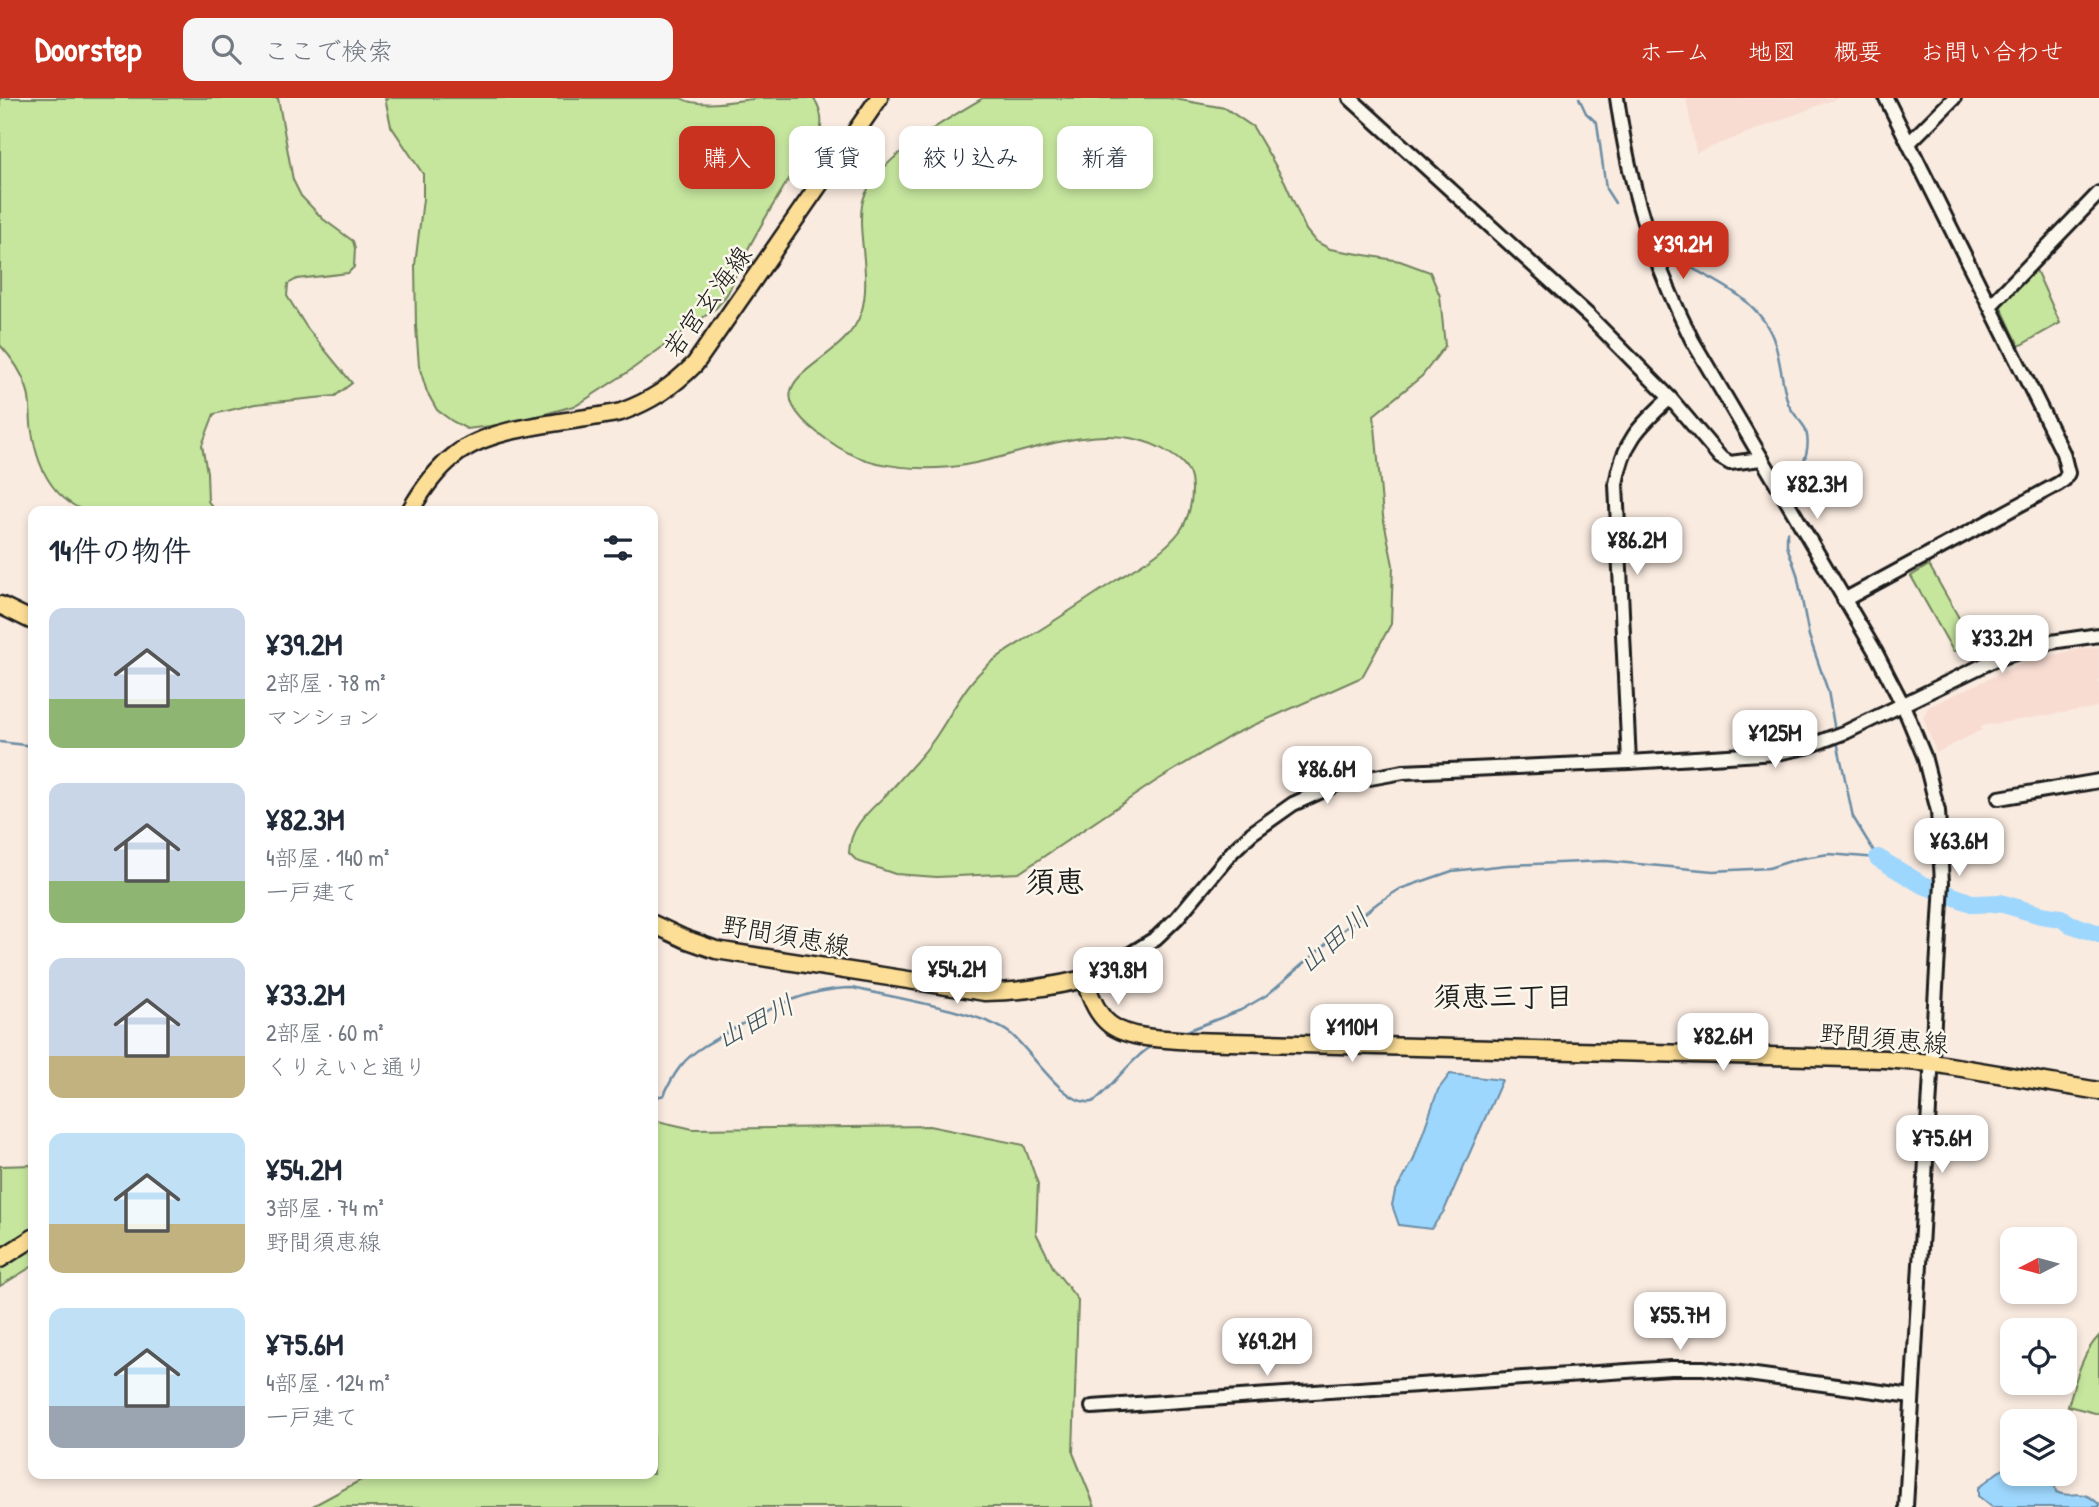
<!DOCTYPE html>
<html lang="ja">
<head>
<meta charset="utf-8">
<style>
	:root { --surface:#fff; --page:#f6f6f7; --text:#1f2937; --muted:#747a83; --accent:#c8321e }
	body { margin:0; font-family:"Patrick Hand","Klee One",sans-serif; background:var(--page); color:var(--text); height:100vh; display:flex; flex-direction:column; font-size:26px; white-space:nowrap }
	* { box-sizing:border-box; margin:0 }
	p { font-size:23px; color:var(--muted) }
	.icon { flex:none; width:38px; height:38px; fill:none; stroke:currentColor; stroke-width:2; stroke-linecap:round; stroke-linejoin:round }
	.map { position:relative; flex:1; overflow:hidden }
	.side { position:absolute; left:28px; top:408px; width:630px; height:973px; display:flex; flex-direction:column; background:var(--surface); border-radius:14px; box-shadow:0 4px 10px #0003 }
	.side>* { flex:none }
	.top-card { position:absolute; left:679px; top:28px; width:665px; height:63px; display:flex; gap:14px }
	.needle { width:46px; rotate:264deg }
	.fabs { position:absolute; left:2000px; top:1129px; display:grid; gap:14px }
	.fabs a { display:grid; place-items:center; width:77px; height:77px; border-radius:14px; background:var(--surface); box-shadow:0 4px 10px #0003; font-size:35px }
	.price { position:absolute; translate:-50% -60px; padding:0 16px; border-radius:14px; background:#fff; color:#222; font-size:23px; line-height:46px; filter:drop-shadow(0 2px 4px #0008) }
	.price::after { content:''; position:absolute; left:50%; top:42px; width:21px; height:16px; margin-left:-10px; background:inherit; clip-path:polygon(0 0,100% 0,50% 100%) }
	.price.selected { background:var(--accent); color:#fff }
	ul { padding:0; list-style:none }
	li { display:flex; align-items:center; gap:21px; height:175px; padding:0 21px }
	li span { display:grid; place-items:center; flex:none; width:196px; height:140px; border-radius:14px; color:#555 }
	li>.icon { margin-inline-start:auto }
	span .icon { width:84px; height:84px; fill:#fffc; stroke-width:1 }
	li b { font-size:30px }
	h2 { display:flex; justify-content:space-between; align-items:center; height:84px; padding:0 21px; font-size:30px }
	.chip { padding:0 24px; border-radius:14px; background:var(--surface); box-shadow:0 4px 10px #0003; font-size:24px; line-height:63px }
	.chip.selected { background:var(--accent); color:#fff }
	header { display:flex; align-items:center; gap:42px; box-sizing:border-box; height:98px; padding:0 35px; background:var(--accent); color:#fff }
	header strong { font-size:33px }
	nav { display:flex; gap:38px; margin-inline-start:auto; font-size:24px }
	.search { width:490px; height:63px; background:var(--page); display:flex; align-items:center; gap:18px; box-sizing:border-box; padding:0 24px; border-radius:14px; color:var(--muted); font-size:26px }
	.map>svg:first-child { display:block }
</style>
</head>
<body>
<header>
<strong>Doorstep</strong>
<div class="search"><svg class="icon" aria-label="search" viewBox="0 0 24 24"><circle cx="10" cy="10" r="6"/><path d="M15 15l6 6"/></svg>ここで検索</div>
<nav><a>ホーム</a><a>地図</a><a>概要</a><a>お問い合わせ</a></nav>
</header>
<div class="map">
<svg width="2099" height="1409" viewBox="0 0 2099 1409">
	<rect width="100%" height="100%" fill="#faebe0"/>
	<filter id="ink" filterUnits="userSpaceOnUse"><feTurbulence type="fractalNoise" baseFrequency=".0143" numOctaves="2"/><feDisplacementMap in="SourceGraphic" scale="14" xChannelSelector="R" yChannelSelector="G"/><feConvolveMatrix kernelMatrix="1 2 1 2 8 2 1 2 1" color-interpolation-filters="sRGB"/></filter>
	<g filter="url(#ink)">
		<g fill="#f8dcd2">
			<polygon points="1686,0 1838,0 1696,55"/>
			<polygon points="2099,549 2099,609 1981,628 1982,632 1936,655 1923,619 1928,609 2020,566 2078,551"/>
		</g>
		<g fill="#c6e69e" stroke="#71815d" stroke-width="2">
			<path d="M 0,0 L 278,0 L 293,82 L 301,98 L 323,121 L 353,143 L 355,150 L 354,169 L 348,175 L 297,181 L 288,186 L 287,198 L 307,230 L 352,285 L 335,298 L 255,306 L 214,316 L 202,347 L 207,374 L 208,403 L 215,413 L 85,413 C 48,398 35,362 31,326 C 30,313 31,300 26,288 C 21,272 11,259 0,247 Z"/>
			<path d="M 385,0 L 681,0 C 700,12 742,1 763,0 C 780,0 797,0 813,0 C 821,9 823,24 820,35 C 816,52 797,68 787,84 C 771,110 755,136 742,163 C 732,182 732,194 716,210 L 628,274 L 577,307 L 513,325 L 467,331 L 452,323 L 437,312 L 427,294 L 419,268 L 416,228 L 415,167 L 423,101 L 423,76 L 391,28 Z"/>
			<path d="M 983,0 L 1169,0 L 1225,10 L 1253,29 L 1285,84 L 1306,132 L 1315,143 L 1330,151 L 1400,163 L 1430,174 L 1440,198 L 1445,248 L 1422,278 L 1374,317 L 1383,418 L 1393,467 L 1391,526 L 1362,579 L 1234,636 L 1156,683 L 1019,775 L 937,779 L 895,776 L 857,763 L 849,755 C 850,722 878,708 898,684 C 911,669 926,654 937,637 C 954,612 965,586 989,566 C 1003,554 1020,545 1035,535 C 1064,517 1092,498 1121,479 C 1142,466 1165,453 1180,433 C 1190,419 1194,397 1191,381 C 1188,366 1176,359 1164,352 C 1094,313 1009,368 937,370 C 904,371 866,367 838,349 C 727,278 842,274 861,215 C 870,188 862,154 861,126 C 861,115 861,103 867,93 C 884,57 949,20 983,0 Z"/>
			<polygon points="2036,172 2060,225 2019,248 2000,207"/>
			<polygon points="1929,467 1976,550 1972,554 1953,553 1911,478"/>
			<polygon points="653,1022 693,1031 929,1028 1024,1047 1038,1086 1036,1135 1054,1171 1078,1202 1073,1355 1095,1409 311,1409 372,1376 653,1376"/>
			<polygon points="33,1067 33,1168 0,1188 0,1068"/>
			<path d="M 2099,1238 L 2099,1316 L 2068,1308 C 2075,1285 2081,1256 2099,1238 Z"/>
		</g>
		<g fill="#9ed7fe" stroke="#6a8ca4" stroke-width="2">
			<polygon points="1450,976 1502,982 1444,1113 1431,1131 1399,1127 1392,1107 1395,1094 1413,1063 1438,992"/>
			<path d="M 2012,1367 L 2012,1376 L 2053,1376 L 2056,1394 C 2074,1403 2077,1387 2099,1406 L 2099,1409 L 1992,1409 L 1978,1398 L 1978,1390 L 1998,1374 Z"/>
		</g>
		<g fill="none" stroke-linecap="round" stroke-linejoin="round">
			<g stroke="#6a8ca4" stroke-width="2.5">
				<polyline points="1579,0 1586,15 1597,25 1606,91 1615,105"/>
				<path d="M 1670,159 C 1709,180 1761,199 1775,246 C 1781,265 1782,286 1788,305 C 1791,313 1798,320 1803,327 C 1815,347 1801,370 1793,389"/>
				<polyline points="1787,434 1787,448 1797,476 1809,538 1828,593 1835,633"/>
				<polyline points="1837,643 1853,719 1878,760"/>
				<polyline points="0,644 33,648"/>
				<polyline points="1179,936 1241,912 1267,897 1333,840 1379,804 1400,791 1452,773 1507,767 1606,763 1713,773 1769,770 1797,761 1829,756 1878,760"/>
				<path d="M 653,1000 L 664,997 C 674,975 683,961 704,948 C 751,921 797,890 853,890 C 890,899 986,914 1012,937 C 1030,952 1065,1009 1092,1004 C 1101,1002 1134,956 1154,947"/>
			</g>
			<polyline stroke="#9ed7fe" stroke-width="18" points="1878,760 1921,786 1974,806 2000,805 2041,817 2061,820 2070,826 2099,836"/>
			<defs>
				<g id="minor">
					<polyline points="1350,0 1589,218 1670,300 1720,359 1730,365 1761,361"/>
					<path d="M 1617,0 C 1630,91 1651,160 1692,242 L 1875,553 L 1903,607 L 1924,658 L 1938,713 L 1942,785 L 1906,1409"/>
					<polyline points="1909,45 1954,0"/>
					<polyline points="1990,208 2099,95"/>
					<polyline points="1844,502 2058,386 2064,382 2068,375 2063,355 1886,0"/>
					<path d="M 1629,664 L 1616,386 C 1623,344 1639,328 1670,300"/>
					<polyline points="1999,700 2099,683"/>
					<polyline points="1084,881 1111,868 1156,840 1177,820 1232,754 1252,735 1293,706 1337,686 1403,674 1629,664 1777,655 1806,649 1846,634 1996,561 2051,544 2099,537"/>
					<polyline points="1092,1309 1671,1270 1703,1270 1912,1298"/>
				</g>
				<g id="major">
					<path d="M 410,413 C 422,392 435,373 454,358 C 492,326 572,325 621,314 C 651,303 672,289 695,266 L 879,0"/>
					<polyline points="0,507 33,523"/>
					<path d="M 653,826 L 685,841 L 716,852 L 985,894 C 1019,894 1050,889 1084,881 C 1089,894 1094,910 1104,921 C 1122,942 1164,940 1189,943 L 1885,961 L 1932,965 L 2099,993"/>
					<polyline points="0,1161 33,1140"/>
				</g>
			</defs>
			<use href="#minor" stroke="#1c1c1c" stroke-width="18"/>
			<use href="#major" stroke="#1c1c1c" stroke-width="21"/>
			<use href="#minor" stroke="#fbf7ec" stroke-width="12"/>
			<use href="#major" stroke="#fdde96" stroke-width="16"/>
		</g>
	</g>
	<g text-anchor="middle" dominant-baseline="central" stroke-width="5" stroke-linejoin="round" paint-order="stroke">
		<g font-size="26" fill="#1c1c1c" stroke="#fbf7ec">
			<text transform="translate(707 203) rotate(-54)">若宮玄海線</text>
			<text transform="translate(786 837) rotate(10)">野間須恵線</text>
			<text transform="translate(1884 940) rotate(5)">野間須恵線</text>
		</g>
		<g font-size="28" font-style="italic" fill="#435460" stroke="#fbf7ec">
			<text transform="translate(1333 842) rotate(-40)">山田川</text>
			<text transform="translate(755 923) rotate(-27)">山田川</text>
		</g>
		<g font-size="28" font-weight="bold" fill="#1c1c1c" stroke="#fbf7ec">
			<text x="1503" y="898">須恵三丁目</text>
		</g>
		<g font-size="30" font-weight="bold" fill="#1c1c1c" stroke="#fbf7ec">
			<text x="1055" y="783">須恵</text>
		</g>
	</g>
</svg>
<div class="fabs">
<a><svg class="needle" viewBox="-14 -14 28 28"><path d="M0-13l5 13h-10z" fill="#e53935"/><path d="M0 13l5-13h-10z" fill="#747a83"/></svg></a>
<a><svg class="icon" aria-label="locate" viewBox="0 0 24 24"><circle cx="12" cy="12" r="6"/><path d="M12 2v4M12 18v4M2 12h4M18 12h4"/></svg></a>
<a><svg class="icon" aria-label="layers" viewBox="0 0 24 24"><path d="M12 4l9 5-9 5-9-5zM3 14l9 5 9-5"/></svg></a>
</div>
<b class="price selected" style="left:1683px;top:183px">¥39.2M</b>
<b class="price" style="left:1817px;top:423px">¥82.3M</b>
<b class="price" style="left:1637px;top:479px">¥86.2M</b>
<b class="price" style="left:2002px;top:577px">¥33.2M</b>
<b class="price" style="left:1775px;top:672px">¥125M</b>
<b class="price" style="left:1327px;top:708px">¥86.6M</b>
<b class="price" style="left:1959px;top:780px">¥63.6M</b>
<b class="price" style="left:957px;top:908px">¥54.2M</b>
<b class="price" style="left:1118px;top:909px">¥39.8M</b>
<b class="price" style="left:1352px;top:966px">¥110M</b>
<b class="price" style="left:1723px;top:975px">¥82.6M</b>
<b class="price" style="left:1942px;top:1077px">¥75.6M</b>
<b class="price" style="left:1680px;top:1254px">¥55.7M</b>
<b class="price" style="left:1267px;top:1280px">¥69.2M</b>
<div class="top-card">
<a class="chip selected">購入</a>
<a class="chip">賃貸</a>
<a class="chip">絞り込み</a>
<a class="chip">新着</a>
</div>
<section class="side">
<h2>14件の物件<svg class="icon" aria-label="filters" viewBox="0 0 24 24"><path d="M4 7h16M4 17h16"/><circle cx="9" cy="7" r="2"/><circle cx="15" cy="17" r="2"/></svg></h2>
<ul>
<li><span style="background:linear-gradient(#c9d6e8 65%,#8fb573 0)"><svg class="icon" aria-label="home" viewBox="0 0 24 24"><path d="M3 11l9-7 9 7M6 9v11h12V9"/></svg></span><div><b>¥39.2M</b><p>2部屋 · 78 m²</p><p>マンション</p></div></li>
<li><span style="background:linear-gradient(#c9d6e8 70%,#8fb573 0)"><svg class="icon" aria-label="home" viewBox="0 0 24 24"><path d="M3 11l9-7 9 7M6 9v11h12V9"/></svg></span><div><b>¥82.3M</b><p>4部屋 · 140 m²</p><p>一戸建て</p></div></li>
<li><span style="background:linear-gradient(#c9d6e8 70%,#c2b280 0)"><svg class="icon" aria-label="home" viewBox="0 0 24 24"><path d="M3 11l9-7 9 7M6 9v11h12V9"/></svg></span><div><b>¥33.2M</b><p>2部屋 · 60 m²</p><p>くりえいと通り</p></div></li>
<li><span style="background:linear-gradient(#bfe0f5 65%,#c2b280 0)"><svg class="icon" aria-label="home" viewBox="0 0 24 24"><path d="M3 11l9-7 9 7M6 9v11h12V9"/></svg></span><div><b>¥54.2M</b><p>3部屋 · 74 m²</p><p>野間須恵線</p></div></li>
<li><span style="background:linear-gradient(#bfe0f5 70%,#9aa5b1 0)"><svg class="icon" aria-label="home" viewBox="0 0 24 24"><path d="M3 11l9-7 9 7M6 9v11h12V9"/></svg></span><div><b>¥75.6M</b><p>4部屋 · 124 m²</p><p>一戸建て</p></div></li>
</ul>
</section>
</div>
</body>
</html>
